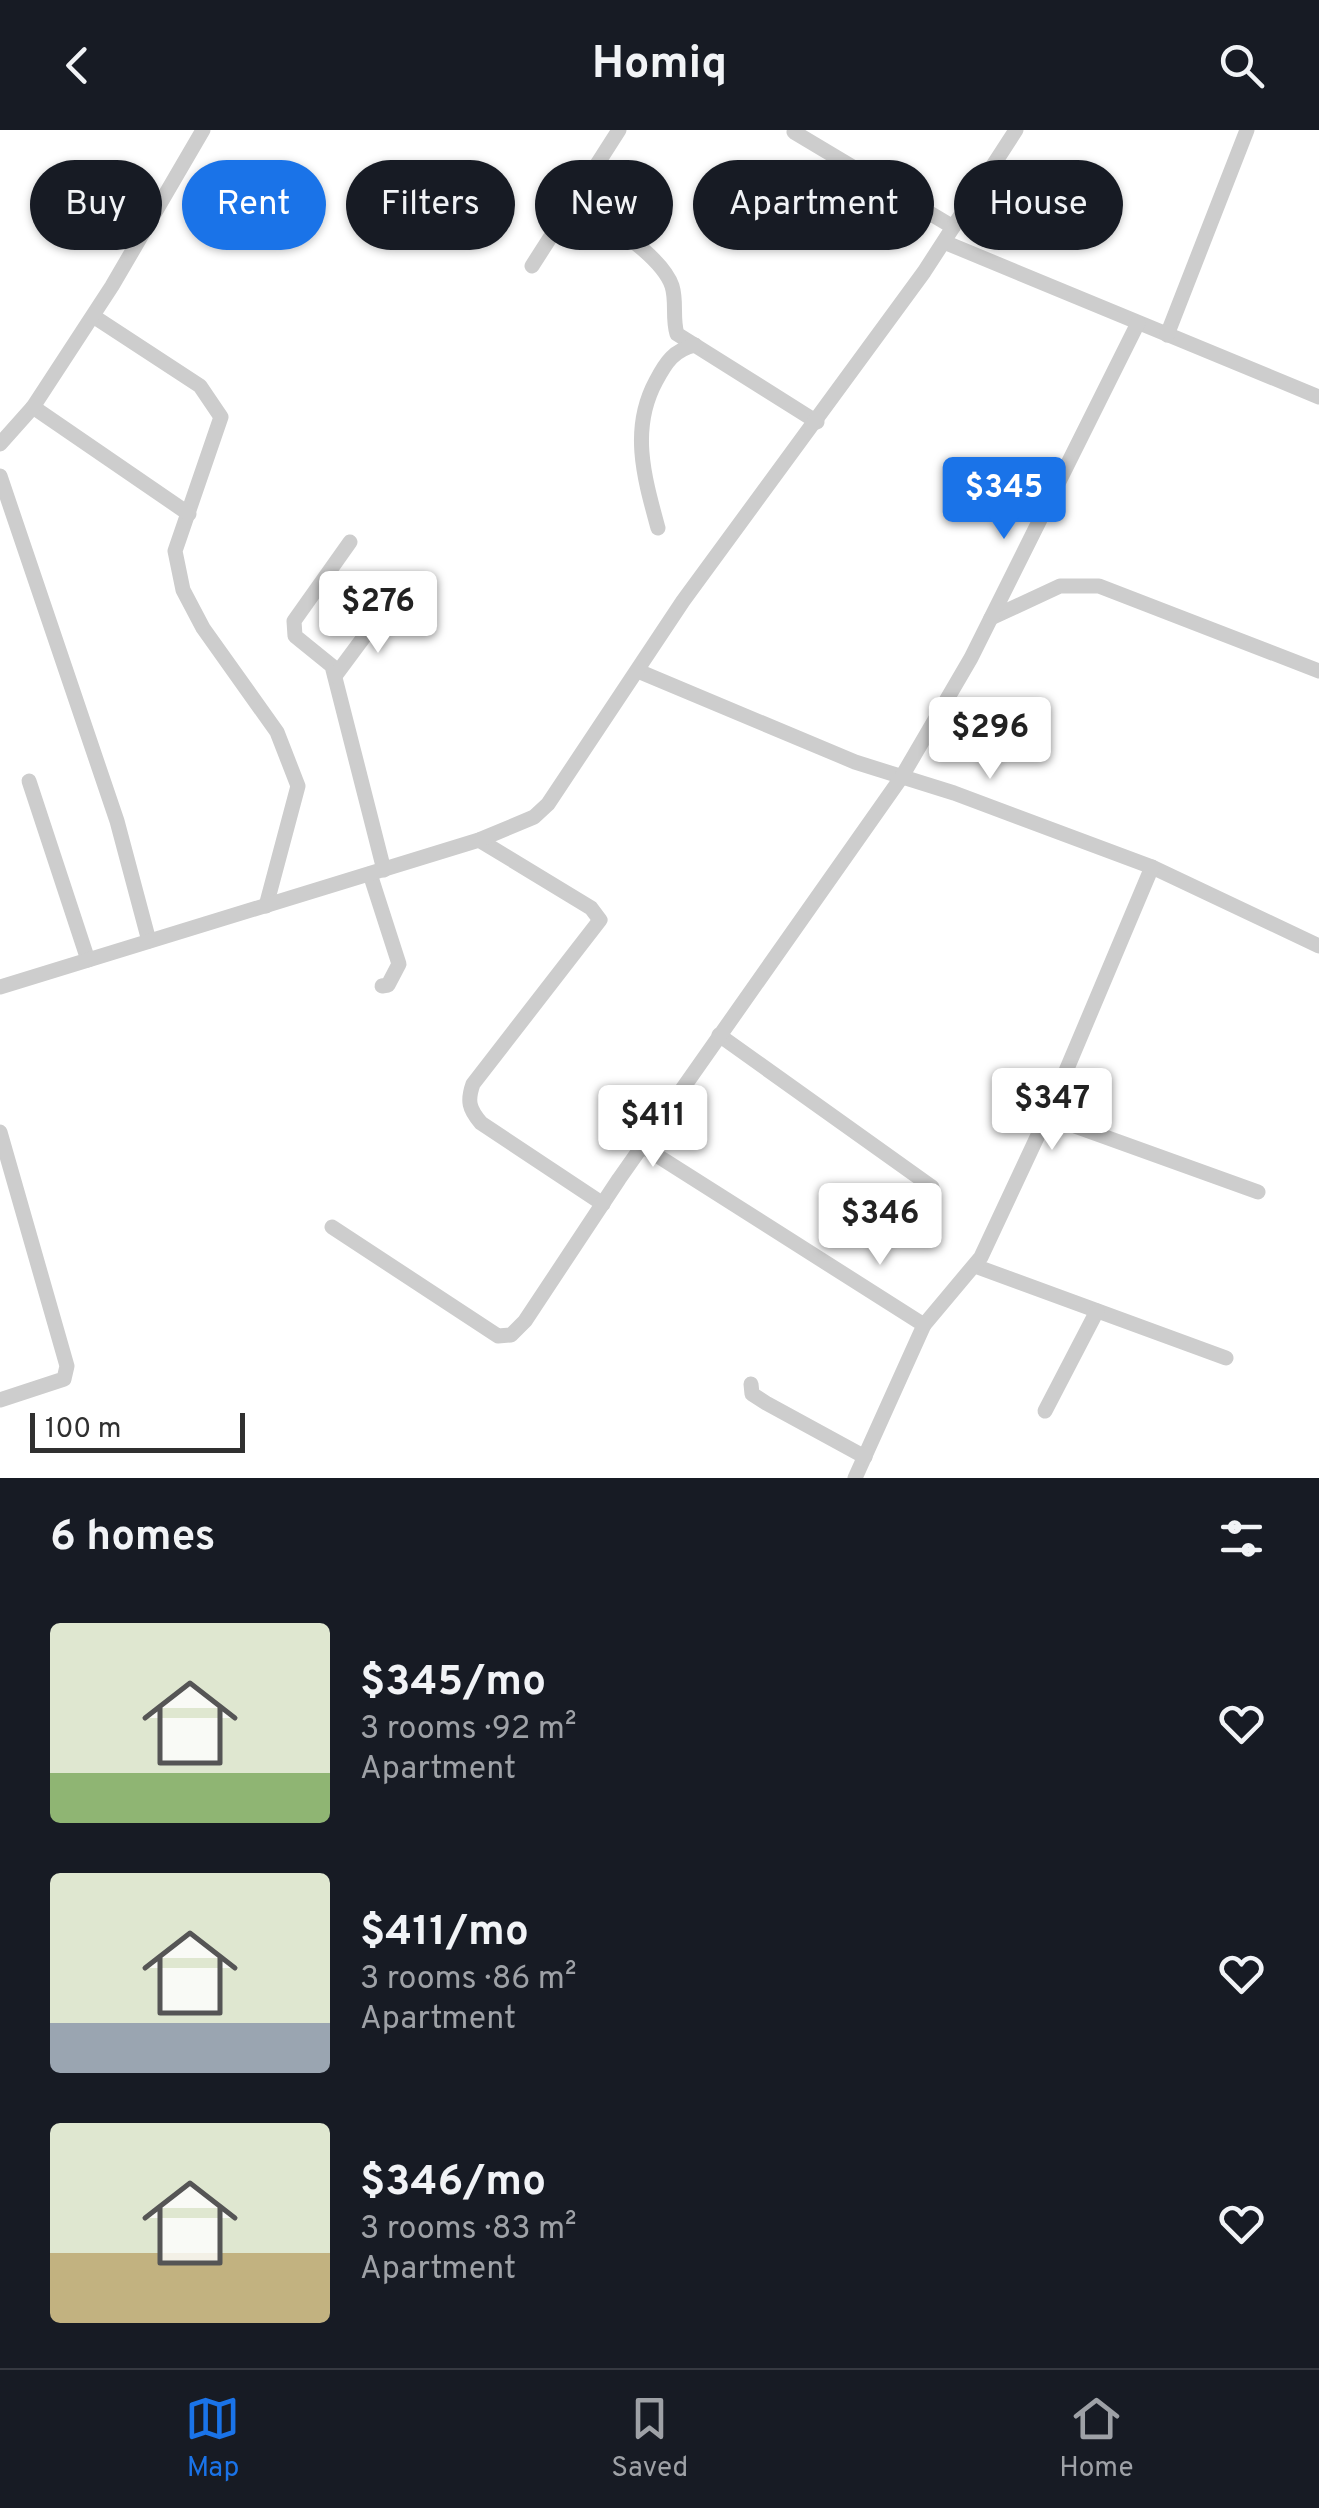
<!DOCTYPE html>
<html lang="en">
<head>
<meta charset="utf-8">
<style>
	:root { --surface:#171b24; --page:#20242c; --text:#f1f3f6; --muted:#9ea1a6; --line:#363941; --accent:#1a73e8 }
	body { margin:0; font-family:Overpass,sans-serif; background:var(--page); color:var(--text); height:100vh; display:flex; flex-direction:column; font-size:38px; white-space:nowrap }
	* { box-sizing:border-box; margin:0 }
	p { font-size:32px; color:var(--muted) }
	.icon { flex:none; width:55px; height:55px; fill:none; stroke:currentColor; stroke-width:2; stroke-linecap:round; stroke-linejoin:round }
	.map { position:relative; height:1348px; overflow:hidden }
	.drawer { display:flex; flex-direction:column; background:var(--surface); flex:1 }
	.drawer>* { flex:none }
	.guide { position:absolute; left:30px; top:30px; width:1260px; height:90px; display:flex; gap:20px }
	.scale { position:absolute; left:30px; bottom:25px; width:215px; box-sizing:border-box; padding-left:10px; border:5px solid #303030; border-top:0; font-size:28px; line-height:35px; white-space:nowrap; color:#303030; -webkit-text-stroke:8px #fff; paint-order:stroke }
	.price { position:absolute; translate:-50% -85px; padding:0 22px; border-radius:10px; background:#fff; color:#222; font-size:32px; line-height:65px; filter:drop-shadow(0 2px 5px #0008) }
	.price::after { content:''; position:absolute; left:50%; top:60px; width:30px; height:22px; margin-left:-15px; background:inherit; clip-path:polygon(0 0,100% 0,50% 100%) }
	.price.selected { background:var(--accent); color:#fff }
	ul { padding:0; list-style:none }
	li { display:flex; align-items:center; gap:30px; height:250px; padding:0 50px }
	li span { display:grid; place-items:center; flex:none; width:280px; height:200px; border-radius:10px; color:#555 }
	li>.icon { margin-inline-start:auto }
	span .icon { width:120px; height:120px; fill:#fffc; stroke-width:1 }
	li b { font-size:42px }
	h2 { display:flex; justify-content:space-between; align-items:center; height:120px; padding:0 50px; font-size:42px }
	.tag { padding:0 35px; border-radius:45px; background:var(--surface); box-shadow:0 2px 8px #0004; font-size:35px; line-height:90px }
	.tag.selected { background:var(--accent); color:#fff }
	header { display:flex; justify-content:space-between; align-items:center; height:130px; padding:0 50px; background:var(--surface); font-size:45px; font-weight:700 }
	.tab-bar { display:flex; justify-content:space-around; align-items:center; height:140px; border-top:2px solid var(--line); background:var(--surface); font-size:28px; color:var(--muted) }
	.tab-bar a { display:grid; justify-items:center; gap:5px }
	.tab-bar .selected { color:var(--accent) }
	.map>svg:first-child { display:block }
</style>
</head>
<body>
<header><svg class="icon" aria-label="back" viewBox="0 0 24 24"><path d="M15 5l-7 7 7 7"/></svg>Homiq<svg class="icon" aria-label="search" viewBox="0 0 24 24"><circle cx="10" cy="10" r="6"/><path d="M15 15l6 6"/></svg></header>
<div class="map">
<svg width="1319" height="1348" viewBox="0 0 1319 1348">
	<rect width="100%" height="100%" fill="#fff"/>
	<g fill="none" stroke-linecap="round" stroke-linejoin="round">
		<g stroke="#cdcdcd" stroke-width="15">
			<polyline points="794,2 953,97"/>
			<path d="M 576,70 C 603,91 661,124 672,156 C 677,172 672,188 677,204 L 817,292"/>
			<polyline points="944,112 1319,267"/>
			<polyline points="532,136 619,0"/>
			<polyline points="93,186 200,256 221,287 175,421 183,460 203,498 277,602 298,656 266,776"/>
			<polyline points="1167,205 1247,0"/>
			<polyline points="33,277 189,384"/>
			<polyline points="0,314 33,277 112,156 203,0"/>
			<polyline points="0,346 117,691 149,811"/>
			<path d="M 658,398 C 644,347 630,299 656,251 C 666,232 674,220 695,215"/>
			<polyline points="350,412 294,491 295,506 332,536 384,740"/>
			<polyline points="991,488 1060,456 1099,456 1319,541"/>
			<polyline points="638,541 855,632 954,663 1152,737 1319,816"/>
			<polyline points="335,546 384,480"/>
			<polyline points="29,651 88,830"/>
			<path d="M 479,710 L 591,778 L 600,790 L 473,954 C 467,971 469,979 481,993 L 603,1074"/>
			<polyline points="370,744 399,834 388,855 382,856"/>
			<polyline points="0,857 479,710 534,687 548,674 683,471 924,142 1016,0"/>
			<polyline points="719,905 932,1057"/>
			<polyline points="1047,986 1152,737"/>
			<polyline points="0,1002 67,1236 64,1249 0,1270"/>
			<polyline points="642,1016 924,1195 855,1348"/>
			<polyline points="332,1097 498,1206 511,1205 525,1191 619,1049 901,648 971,528 1138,193"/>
			<polyline points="975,1136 1226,1228"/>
			<polyline points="924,1195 981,1127 1047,986 1258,1062"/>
			<polyline points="751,1254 752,1264 766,1273 865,1327"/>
			<polyline points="1045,1281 1097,1181"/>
		</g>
	</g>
</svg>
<div class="scale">100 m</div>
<b class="price selected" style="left:1004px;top:412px">$345</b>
<b class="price" style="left:378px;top:526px">$276</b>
<b class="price" style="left:990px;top:652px">$296</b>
<b class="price" style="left:1052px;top:1023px">$347</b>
<b class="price" style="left:653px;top:1040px">$411</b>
<b class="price" style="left:880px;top:1138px">$346</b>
<div class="guide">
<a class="tag">Buy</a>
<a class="tag selected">Rent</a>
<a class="tag">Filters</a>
<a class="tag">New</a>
<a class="tag">Apartment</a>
<a class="tag">House</a>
</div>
</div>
<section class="drawer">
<h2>6 homes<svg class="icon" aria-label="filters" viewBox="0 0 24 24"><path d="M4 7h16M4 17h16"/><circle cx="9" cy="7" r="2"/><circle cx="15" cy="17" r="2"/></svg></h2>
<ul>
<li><span style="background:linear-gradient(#dfe7d0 75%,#8fb573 0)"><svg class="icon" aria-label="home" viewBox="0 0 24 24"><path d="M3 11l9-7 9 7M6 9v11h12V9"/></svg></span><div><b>$345/mo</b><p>3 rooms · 92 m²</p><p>Apartment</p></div><svg class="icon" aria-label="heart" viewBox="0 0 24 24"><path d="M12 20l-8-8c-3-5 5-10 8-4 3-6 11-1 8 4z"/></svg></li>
<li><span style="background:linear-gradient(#dfe7d0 75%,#9aa5b1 0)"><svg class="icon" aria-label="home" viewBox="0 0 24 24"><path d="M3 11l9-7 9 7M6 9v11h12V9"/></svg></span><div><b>$411/mo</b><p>3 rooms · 86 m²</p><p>Apartment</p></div><svg class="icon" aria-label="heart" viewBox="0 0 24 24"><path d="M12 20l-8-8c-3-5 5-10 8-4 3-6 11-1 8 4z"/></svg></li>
<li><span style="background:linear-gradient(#dfe7d0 65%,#c2b280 0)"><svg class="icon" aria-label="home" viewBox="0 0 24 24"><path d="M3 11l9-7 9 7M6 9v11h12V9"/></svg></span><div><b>$346/mo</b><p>3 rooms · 83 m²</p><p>Apartment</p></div><svg class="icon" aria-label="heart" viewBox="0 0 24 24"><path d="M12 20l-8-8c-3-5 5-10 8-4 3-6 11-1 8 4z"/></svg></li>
</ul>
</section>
<nav class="tab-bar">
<a class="selected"><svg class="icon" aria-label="map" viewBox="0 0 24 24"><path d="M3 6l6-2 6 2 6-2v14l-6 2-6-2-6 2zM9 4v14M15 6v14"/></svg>Map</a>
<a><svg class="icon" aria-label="saved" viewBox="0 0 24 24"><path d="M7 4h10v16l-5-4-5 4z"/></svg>Saved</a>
<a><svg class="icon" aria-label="home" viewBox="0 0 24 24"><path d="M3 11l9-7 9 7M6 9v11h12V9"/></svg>Home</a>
</nav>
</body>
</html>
